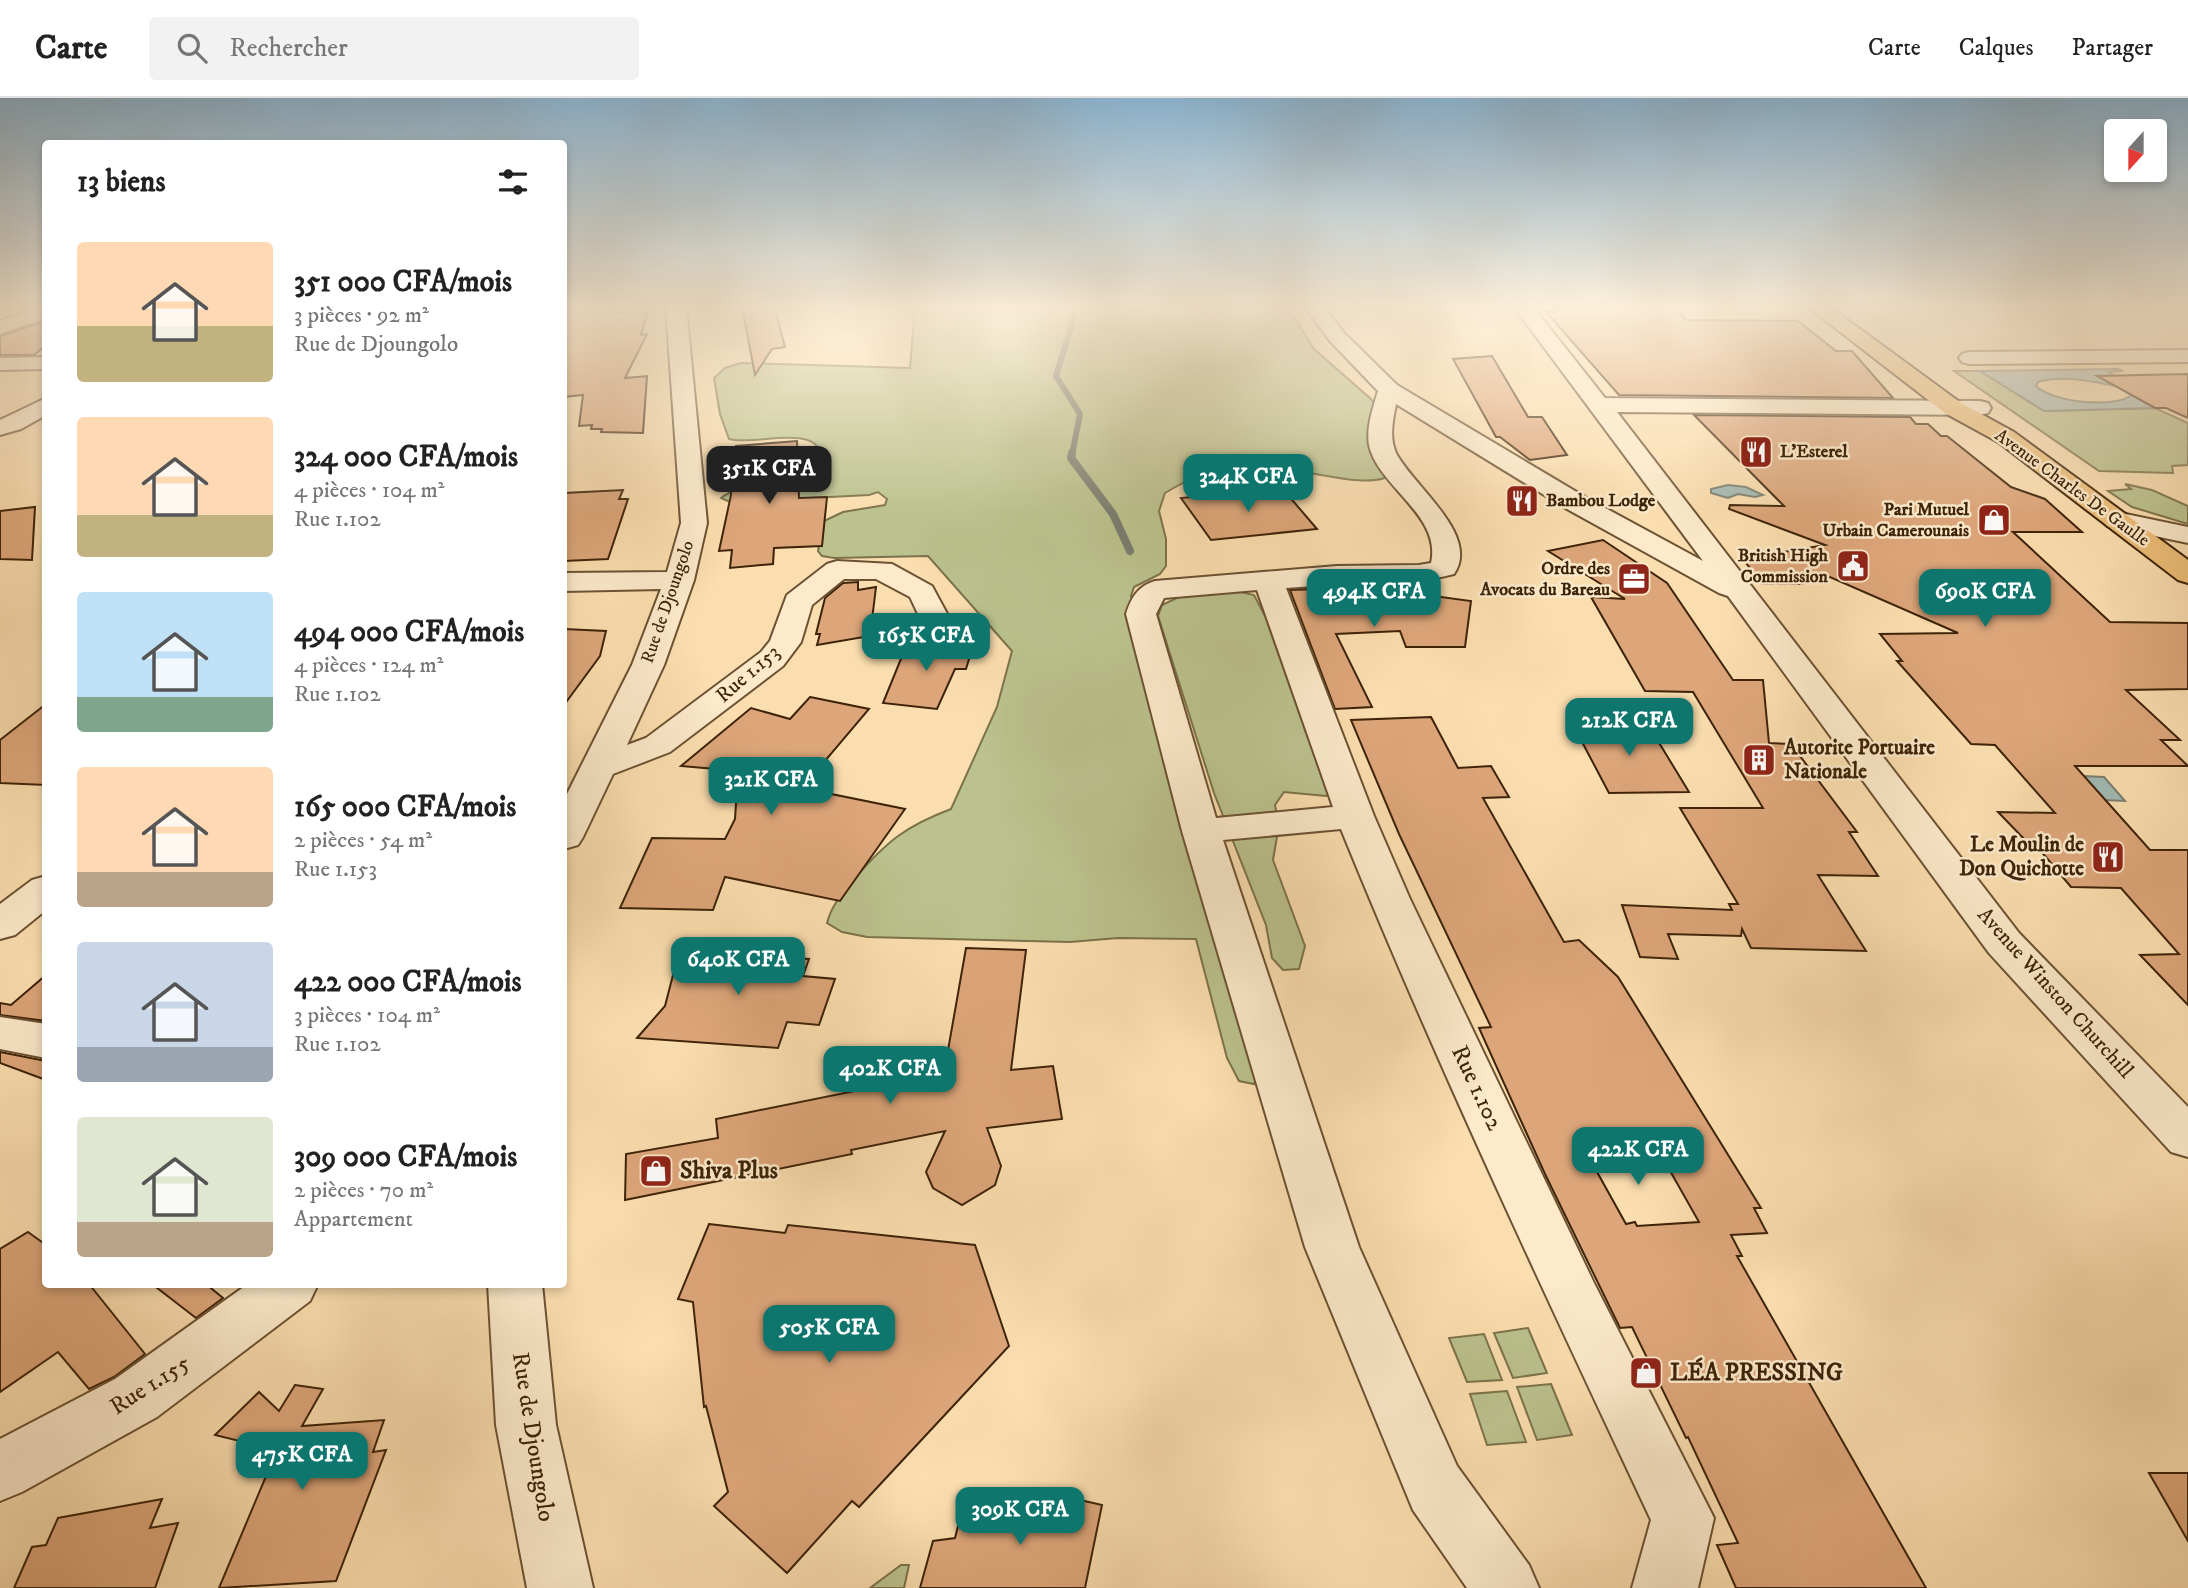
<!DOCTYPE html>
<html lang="fr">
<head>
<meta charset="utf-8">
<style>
	:root { --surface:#fff; --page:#f2f2f2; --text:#222; --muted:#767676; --line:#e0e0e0; --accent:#0f766e }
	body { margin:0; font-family:"IM FELL DW Pica",serif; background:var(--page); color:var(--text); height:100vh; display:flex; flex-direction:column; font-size:26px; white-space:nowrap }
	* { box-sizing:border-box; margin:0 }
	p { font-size:23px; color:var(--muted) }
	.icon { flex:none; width:38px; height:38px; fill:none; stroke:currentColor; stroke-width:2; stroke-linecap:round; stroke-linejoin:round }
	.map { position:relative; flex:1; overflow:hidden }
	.side { position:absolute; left:42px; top:42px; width:525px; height:1148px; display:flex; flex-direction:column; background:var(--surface); border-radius:7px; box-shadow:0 4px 10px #0003 }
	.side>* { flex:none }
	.needle { width:46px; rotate:201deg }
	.fabs { position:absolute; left:2104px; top:21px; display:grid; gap:14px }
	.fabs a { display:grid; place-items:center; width:63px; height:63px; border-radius:7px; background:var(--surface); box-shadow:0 4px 10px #0003; font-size:35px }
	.price { position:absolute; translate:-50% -60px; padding:0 16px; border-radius:14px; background:var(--accent); color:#fff; font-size:23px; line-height:46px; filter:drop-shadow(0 2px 4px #0008) }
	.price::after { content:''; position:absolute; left:50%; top:42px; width:21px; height:16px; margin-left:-10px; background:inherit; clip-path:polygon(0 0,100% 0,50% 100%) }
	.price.selected { background:#222; color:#fff }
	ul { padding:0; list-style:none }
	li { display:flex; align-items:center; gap:21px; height:175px; padding:0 35px }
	li span { display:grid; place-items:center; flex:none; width:196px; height:140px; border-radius:7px; color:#555 }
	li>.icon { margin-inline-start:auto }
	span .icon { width:84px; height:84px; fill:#fffc; stroke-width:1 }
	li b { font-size:30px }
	h2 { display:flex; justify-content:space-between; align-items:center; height:84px; padding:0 35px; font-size:30px }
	header { display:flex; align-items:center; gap:42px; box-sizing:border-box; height:98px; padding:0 35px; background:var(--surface); border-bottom:2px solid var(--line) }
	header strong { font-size:33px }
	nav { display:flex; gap:38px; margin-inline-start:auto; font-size:24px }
	.search { width:490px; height:63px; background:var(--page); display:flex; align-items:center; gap:18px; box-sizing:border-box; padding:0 24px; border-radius:7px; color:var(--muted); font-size:26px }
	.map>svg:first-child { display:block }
</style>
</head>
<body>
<header>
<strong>Carte</strong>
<div class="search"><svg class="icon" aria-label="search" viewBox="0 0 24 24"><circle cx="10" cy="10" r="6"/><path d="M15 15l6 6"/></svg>Rechercher</div>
<nav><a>Carte</a><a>Calques</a><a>Partager</a></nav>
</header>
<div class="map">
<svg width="2188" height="1490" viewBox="0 0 2188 1490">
	<rect width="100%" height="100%" fill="#fbdeaf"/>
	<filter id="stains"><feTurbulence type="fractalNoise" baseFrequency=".00286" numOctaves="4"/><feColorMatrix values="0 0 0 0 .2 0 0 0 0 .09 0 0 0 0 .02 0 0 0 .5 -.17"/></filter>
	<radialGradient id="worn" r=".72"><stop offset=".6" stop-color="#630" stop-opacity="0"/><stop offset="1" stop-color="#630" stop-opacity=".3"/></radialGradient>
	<g fill="#bbc28d" stroke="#7c724a" stroke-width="2">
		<path d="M 915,209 L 1278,209 L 1294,219 L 1314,251 L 1371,301 L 1378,310 L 1385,380 C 1365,386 1341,380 1321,377 C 1260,366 1220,361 1165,395 L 1159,413 L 1166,441 L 1166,468 L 1160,476 L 1134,489 L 1131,498 L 1265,961 L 1254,986 L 1239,983 L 1227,960 L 1196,841 L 1118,840 L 1070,844 L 867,839 L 842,834 L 827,825 C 832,806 843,795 855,780 C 887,743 906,728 951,711 L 997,609 L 1012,553 L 928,458 L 834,460 L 822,458 L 818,453 L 824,423 L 843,414 L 885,407 L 887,401 L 878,394 L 869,397 L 730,404 L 721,400 C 741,382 792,398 820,377 C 820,370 822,360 820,354 C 812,327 751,348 729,341 L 720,316 L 714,280 L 725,270 L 741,265 L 910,270 Z"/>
		<polygon points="1954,273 1980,273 2044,313 2155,310 2188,325 2188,367 2172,368 2173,375 2099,373"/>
		<polygon points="2125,386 2152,392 2188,408 2188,426 2132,409 2108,393 2131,391"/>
		<polygon points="1232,492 1254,497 1280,546 1334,692 1326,698 1284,694 1275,707 1279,727 1273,762 1305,848 1299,871 1283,872 1272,860 1266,827 1214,695 1158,518 1162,507 1179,499"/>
		<polygon points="1528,1230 1547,1275 1513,1280 1494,1235"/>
		<polygon points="1484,1236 1502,1282 1467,1284 1449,1240"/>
		<polygon points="1551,1286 1572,1337 1537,1342 1517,1289"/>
		<polygon points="1507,1293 1526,1344 1487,1347 1470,1296"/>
		<polygon points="901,1467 909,1467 904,1490 870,1490"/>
	</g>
	<g fill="#a2bab5" stroke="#7a7e70" stroke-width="2">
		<path d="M 2118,271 L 2123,273 L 2109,274 L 2114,278 L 2098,278 L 2115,288 C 2090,283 2063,277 2038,284 L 2036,288 C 2052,304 2114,311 2132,297 L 2155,310 L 2044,313 L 1980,273 Z"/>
		<polygon points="1728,387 1746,389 1763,397 1755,399 1738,396 1728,400 1711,395 1711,391"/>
		<polygon points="2083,678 2104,679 2125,703 2103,702"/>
	</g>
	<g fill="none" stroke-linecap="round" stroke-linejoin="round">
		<polyline stroke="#7a7e70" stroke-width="6" points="1072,357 1080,316 1056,278 1072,226 1074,209"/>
		<polyline stroke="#7a7e70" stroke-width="8" points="1072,355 1071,360 1113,416 1130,453"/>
	</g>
	<g fill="#dda67a" stroke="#3d2308" stroke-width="2" fill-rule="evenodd">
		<polygon points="564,209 613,209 608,214 648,215 641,237 647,236 625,280 647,278 643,335 601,334 602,331 591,331 592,327 579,328 583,297 564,299"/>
		<polygon points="742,209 774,209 785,249 772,251 755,277"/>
		<polygon points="1557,209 1674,209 1686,222 1798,223 1836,253 1852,253 1893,300 1619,297 1546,214 1555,214 1552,210"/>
		<polygon points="46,223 46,247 34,257 0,257 0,238"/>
		<polygon points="1492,258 1528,319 1542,319 1567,357 1530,362 1500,339 1496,339 1453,261"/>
		<polygon points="2188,276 2188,320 2166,310 2155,310 2097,278"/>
		<polygon points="1694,317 1910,319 1916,326 1928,326 1941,338 1947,338 2011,389 2045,401 2082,434 2013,434 2110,524 2188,525 2188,591 2126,592 2180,642 2161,642 2188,668 2075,668 2150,752 2188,752 2188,907 2140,857 2179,856 2121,790 2071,789 2035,746 2029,746 1998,714 2055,715 1995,647 1971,646 1897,563 1902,563 1880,536 1958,535 1830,479 1801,486 1762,486 1743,461 1825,447 1729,411 1730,407 1784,408"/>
		<polygon points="797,343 799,400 827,399 822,448 774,450 773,466 730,470 732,452 719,453 731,397 732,359 736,359 736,348"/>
		<polygon points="1282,390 1317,431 1211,442 1181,400"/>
		<polygon points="623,392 619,401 628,401 608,461 564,463 564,395"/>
		<polygon points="35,409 32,462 0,461 0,413"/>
		<polygon points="1603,442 1667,485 1733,582 1763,582 1769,645 1791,646 1857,734 1849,734 1878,778 1818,777 1866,853 1751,850 1742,831 1741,838 1668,836 1678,861 1640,859 1622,807 1732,812 1729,806 1738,806 1680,710 1763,710 1693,594 1645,593 1591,499 1625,501 1548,453"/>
		<polygon points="858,484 858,492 876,489 870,538 817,547 820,536 816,536 825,500 843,485"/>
		<polygon points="1367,489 1471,503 1465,549 1406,549 1400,533 1336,536 1372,609 1335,611 1290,492"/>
		<polygon points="564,531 606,533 600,558 564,607"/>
		<polygon points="909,541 973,548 966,571 955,571 937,611 883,605"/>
		<polygon points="810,599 869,611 802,690 905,711 840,803 725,779 713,812 620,810 652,740 725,741 735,721 738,673 681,668 751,610 790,621"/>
		<polygon points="46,606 46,687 0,685 0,642"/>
		<path d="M 1431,619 L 1458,670 L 1491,668 L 1509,699 L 1483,700 L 1564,844 L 1579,842 L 1618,879 L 1761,1110 L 1754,1110 L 1767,1135 L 1731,1137 L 1742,1158 L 1737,1158 L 1926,1490 L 1736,1490 L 1717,1447 L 1738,1445 L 1688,1339 L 1686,1340 L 1632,1229 L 1620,1230 L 1545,1076 L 1479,930 L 1491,929 L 1399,736 L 1351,622 ZM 1644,1039 L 1649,1048 L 1656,1048 L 1699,1124 L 1637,1128 L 1635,1124 L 1626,1126 L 1581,1045 Z"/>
		<polygon points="1572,625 1647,625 1689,694 1609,695"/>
		<polygon points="681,846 793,854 790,860 809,861 803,878 835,881 819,927 787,924 778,950 637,940 665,908"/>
		<polygon points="966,850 1026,852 1011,972 1053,968 1062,1021 987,1030 1001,1068 995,1087 962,1107 933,1090 926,1074 945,1033 851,1052 852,1056 625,1102 626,1056 718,1040 716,1021 944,975"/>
		<polygon points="46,877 46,923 0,917 0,905 11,907"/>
		<polygon points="0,954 46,963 46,982 0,965"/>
		<polygon points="709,1126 785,1135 788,1127 975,1147 1009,1248 859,1409 852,1403 787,1475 714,1408 728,1394 706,1308 704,1309 693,1204 678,1201"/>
		<polygon points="28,1134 46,1147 46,1186 89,1186 145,1256 114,1279 89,1291 58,1254 0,1294 0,1151"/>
		<polygon points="152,1186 206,1186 223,1200 196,1220"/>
		<polygon points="295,1287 323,1291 302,1328 384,1322 373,1354 386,1352 336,1483 219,1490 277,1352 215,1337 259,1294 279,1313"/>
		<polygon points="2149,1375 2188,1375 2188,1443"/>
		<polygon points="1032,1391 1102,1407 1085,1490 920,1490 933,1443 955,1440 959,1424 990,1429 994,1416 1005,1417 1011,1396 1030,1401"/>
		<polygon points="162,1401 150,1430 178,1425 155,1490 14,1490 32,1449 46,1447 58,1420"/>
	</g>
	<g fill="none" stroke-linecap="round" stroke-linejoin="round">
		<defs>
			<g id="minor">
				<polygon points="39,209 46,209 46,220 0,236 0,223"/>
				<polygon points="666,209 686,209 707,425 694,482 664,567 627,647 646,640 761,554 770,543 787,497 827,466 837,463 892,466 932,488 951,523 984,529 988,536 984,543 973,545 928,537 910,499 876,481 844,481 812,507 801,544 783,568 670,654 613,676 583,739 578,747 564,751 564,702 632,567 661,491 564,493 564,475 667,474 681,425"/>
				<path d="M 1305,209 L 1324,209 L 1344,235 L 1397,287 L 1585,399 L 1703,463 L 1514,209 L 1533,209 L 1605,300 L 1980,303 L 1988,305 L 1991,310 L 1988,315 L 1980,317 L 1617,314 L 2019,835 L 2188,1009 L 2188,1059 L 2171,1054 L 1989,855 L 1728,498 L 1719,495 L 1567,411 L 1396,306 C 1393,322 1389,339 1396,355 C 1412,387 1481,437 1454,476 C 1399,490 1342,485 1286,490 L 1374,718 L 1410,801 L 1595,1187 L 1714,1420 L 1698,1490 L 1632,1490 L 1651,1422 C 1544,1194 1436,965 1341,731 L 1223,742 L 1359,1149 L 1457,1368 L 1529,1467 L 1539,1490 L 1467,1490 L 1413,1412 L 1305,1149 L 1182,733 L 1126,516 C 1131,500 1138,488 1155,483 L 1337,468 L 1419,467 L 1431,465 C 1442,417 1378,389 1369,347 C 1366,329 1373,310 1378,293 L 1330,243 ZM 1257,492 L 1333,709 L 1216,720 L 1156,516 L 1164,500 Z"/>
				<polygon points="2188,252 2188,264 1969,266 1962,264 1959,260 1962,256 1969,254"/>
				<polygon points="46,259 46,271 0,272 0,260"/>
				<polygon points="46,300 46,317 21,331 0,337 0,322"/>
				<polygon points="2116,414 2188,429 2188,445 2107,428 2103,422 2107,416"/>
				<polygon points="46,778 46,812 15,837 0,841 0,806 32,782"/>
				<polygon points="0,919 46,926 46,960 0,951"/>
				<polygon points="248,1186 318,1186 310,1203 157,1319 22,1394 0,1403 0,1341 115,1281"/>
				<polygon points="488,1186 542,1186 556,1327 593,1490 527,1490 496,1327"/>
			</g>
			<polygon id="major" points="1808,209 1830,209 1961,305 2014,334 2188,462 2188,485 2178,482 1998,344 1945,315"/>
		</defs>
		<use href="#minor" stroke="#6c5232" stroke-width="4"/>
		<use href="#major" stroke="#3d2308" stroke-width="4"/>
		<use href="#minor" fill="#fceacb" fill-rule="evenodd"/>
		<use href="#major" fill="#eebf78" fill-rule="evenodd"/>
	</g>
	<linearGradient id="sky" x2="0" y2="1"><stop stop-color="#8cb6d4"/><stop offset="0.5" stop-color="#fdf0db"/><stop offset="1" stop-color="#fdf0db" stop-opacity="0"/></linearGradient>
	<rect width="2188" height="417" fill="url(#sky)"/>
	<defs>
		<symbol id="restaurant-square" viewBox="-11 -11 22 22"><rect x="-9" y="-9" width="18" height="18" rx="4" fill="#8f2418" stroke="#fceacb"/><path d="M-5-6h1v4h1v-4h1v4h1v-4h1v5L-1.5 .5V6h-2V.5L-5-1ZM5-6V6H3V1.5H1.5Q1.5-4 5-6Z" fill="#fff"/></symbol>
		<symbol id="shop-square" viewBox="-11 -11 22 22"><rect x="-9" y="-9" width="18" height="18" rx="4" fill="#8f2418" stroke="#fceacb"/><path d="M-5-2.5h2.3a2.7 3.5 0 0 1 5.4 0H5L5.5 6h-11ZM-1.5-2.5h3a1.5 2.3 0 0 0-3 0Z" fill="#fff"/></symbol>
		<symbol id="civic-square" viewBox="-11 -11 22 22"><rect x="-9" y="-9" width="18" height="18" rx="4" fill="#8f2418" stroke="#fceacb"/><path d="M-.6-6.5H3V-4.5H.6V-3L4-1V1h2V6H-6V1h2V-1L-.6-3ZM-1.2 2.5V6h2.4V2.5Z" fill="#fff"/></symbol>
		<symbol id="office-square" viewBox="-11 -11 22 22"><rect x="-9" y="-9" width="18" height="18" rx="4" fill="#8f2418" stroke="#fceacb"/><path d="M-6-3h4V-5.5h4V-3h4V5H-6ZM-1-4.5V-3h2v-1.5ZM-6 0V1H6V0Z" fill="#fff"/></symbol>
		<symbol id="building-square" viewBox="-11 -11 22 22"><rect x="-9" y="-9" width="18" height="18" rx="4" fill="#8f2418" stroke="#fceacb"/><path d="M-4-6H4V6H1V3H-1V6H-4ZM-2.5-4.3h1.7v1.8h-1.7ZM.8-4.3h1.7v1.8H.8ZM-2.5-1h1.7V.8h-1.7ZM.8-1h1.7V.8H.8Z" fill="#fff"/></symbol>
	</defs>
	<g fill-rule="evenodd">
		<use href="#restaurant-square" x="1737" y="335" width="38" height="38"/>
		<use href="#restaurant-square" x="1503" y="384" width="38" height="38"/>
		<use href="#shop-square" x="1975" y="403" width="38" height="38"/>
		<use href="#civic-square" x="1834" y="449" width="38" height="38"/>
		<use href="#office-square" x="1615" y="462" width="38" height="38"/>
		<use href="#building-square" x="1740" y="643" width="38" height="38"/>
		<use href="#restaurant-square" x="2089" y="740" width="38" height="38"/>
		<use href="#shop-square" x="637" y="1054" width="38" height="38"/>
		<use href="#shop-square" x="1627" y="1256" width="38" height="38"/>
	</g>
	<g text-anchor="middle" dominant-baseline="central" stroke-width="5" stroke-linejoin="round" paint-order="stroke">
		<g font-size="18" font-weight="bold" fill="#3d2308" stroke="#fceacb" text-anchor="end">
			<text x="1780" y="354" text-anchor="start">L'Esterel</text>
			<text x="1546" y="403" text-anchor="start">Bambou Lodge</text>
			<text x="1969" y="412">Pari Mutuel<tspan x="1969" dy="21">Urbain Camerounais</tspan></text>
			<text x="1828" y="458">British High<tspan x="1828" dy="21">Commission</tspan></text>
			<text x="1610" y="471">Ordre des<tspan x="1610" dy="21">Avocats du Bareau</tspan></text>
		</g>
		<g font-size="18" fill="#3d2308" stroke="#fceacb">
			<text transform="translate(2072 390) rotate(36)">Avenue Charles De Gaulle</text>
			<text transform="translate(668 504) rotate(-71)">Rue de Djoungolo</text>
		</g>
		<g font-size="21" fill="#3d2308" stroke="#fceacb">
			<text transform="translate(748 576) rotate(-41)">Rue 1.153</text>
			<text transform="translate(2055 895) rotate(48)">Avenue Winston Churchill</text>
		</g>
		<g font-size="21" font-weight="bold" fill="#3d2308" stroke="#fceacb" text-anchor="start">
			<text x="1784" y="650">Autorite Portuaire<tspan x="1784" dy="24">Nationale</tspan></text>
			<text x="2084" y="747" text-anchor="end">Le Moulin de<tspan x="2084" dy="24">Don Quichotte</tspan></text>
		</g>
		<g font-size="24" fill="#3d2308" stroke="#fceacb">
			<text transform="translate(1477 990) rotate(65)">Rue 1.102</text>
			<text transform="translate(150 1287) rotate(-33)">Rue 1.155</text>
			<text transform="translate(533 1339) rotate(81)">Rue de Djoungolo</text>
		</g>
		<g font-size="24" font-weight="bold" fill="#3d2308" stroke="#fceacb" text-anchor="start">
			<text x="680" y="1073">Shiva Plus</text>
			<text x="1670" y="1275">LÉA PRESSING</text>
		</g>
	</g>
	<rect width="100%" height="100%" filter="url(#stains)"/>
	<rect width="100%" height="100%" fill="url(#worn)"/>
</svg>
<div class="fabs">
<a><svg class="needle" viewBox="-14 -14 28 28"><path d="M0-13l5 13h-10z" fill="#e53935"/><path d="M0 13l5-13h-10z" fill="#767676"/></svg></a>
</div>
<b class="price selected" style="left:769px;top:408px">351K CFA</b>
<b class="price" style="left:1248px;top:416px">324K CFA</b>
<b class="price" style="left:1374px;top:531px">494K CFA</b>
<b class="price" style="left:1985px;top:531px">690K CFA</b>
<b class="price" style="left:926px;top:575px">165K CFA</b>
<b class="price" style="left:1629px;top:660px">212K CFA</b>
<b class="price" style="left:771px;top:719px">321K CFA</b>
<b class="price" style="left:738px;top:899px">640K CFA</b>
<b class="price" style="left:890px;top:1008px">402K CFA</b>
<b class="price" style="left:1638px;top:1089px">422K CFA</b>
<b class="price" style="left:829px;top:1267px">505K CFA</b>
<b class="price" style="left:302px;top:1394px">475K CFA</b>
<b class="price" style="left:1020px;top:1449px">309K CFA</b>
<section class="side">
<h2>13 biens<svg class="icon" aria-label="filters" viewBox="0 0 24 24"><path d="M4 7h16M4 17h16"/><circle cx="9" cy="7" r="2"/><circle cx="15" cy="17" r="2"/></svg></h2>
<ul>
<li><span style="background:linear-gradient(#ffd9b3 60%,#c2b280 0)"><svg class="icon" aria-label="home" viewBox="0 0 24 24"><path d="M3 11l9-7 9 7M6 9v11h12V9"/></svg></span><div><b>351 000 CFA/mois</b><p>3 pièces · 92 m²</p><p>Rue de Djoungolo</p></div></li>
<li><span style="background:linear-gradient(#ffd9b3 70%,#c2b280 0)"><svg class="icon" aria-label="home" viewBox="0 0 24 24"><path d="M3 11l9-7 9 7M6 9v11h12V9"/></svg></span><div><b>324 000 CFA/mois</b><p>4 pièces · 104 m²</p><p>Rue 1.102</p></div></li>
<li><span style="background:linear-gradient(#bfe0f5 75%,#7fa58c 0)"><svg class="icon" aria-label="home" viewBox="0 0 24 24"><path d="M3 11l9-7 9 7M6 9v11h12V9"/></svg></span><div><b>494 000 CFA/mois</b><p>4 pièces · 124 m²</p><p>Rue 1.102</p></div></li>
<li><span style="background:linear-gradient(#ffd9b3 75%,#b9a48a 0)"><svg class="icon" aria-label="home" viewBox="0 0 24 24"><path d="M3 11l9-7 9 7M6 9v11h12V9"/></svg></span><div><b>165 000 CFA/mois</b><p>2 pièces · 54 m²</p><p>Rue 1.153</p></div></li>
<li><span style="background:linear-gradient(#c9d6e8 75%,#9aa5b1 0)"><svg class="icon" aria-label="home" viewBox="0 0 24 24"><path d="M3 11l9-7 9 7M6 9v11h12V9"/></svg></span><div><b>422 000 CFA/mois</b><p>3 pièces · 104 m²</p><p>Rue 1.102</p></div></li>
<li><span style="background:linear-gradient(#dfe7d0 75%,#b9a48a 0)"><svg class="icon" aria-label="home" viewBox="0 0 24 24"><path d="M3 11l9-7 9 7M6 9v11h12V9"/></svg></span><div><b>309 000 CFA/mois</b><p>2 pièces · 70 m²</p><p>Appartement</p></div></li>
</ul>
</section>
</div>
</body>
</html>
